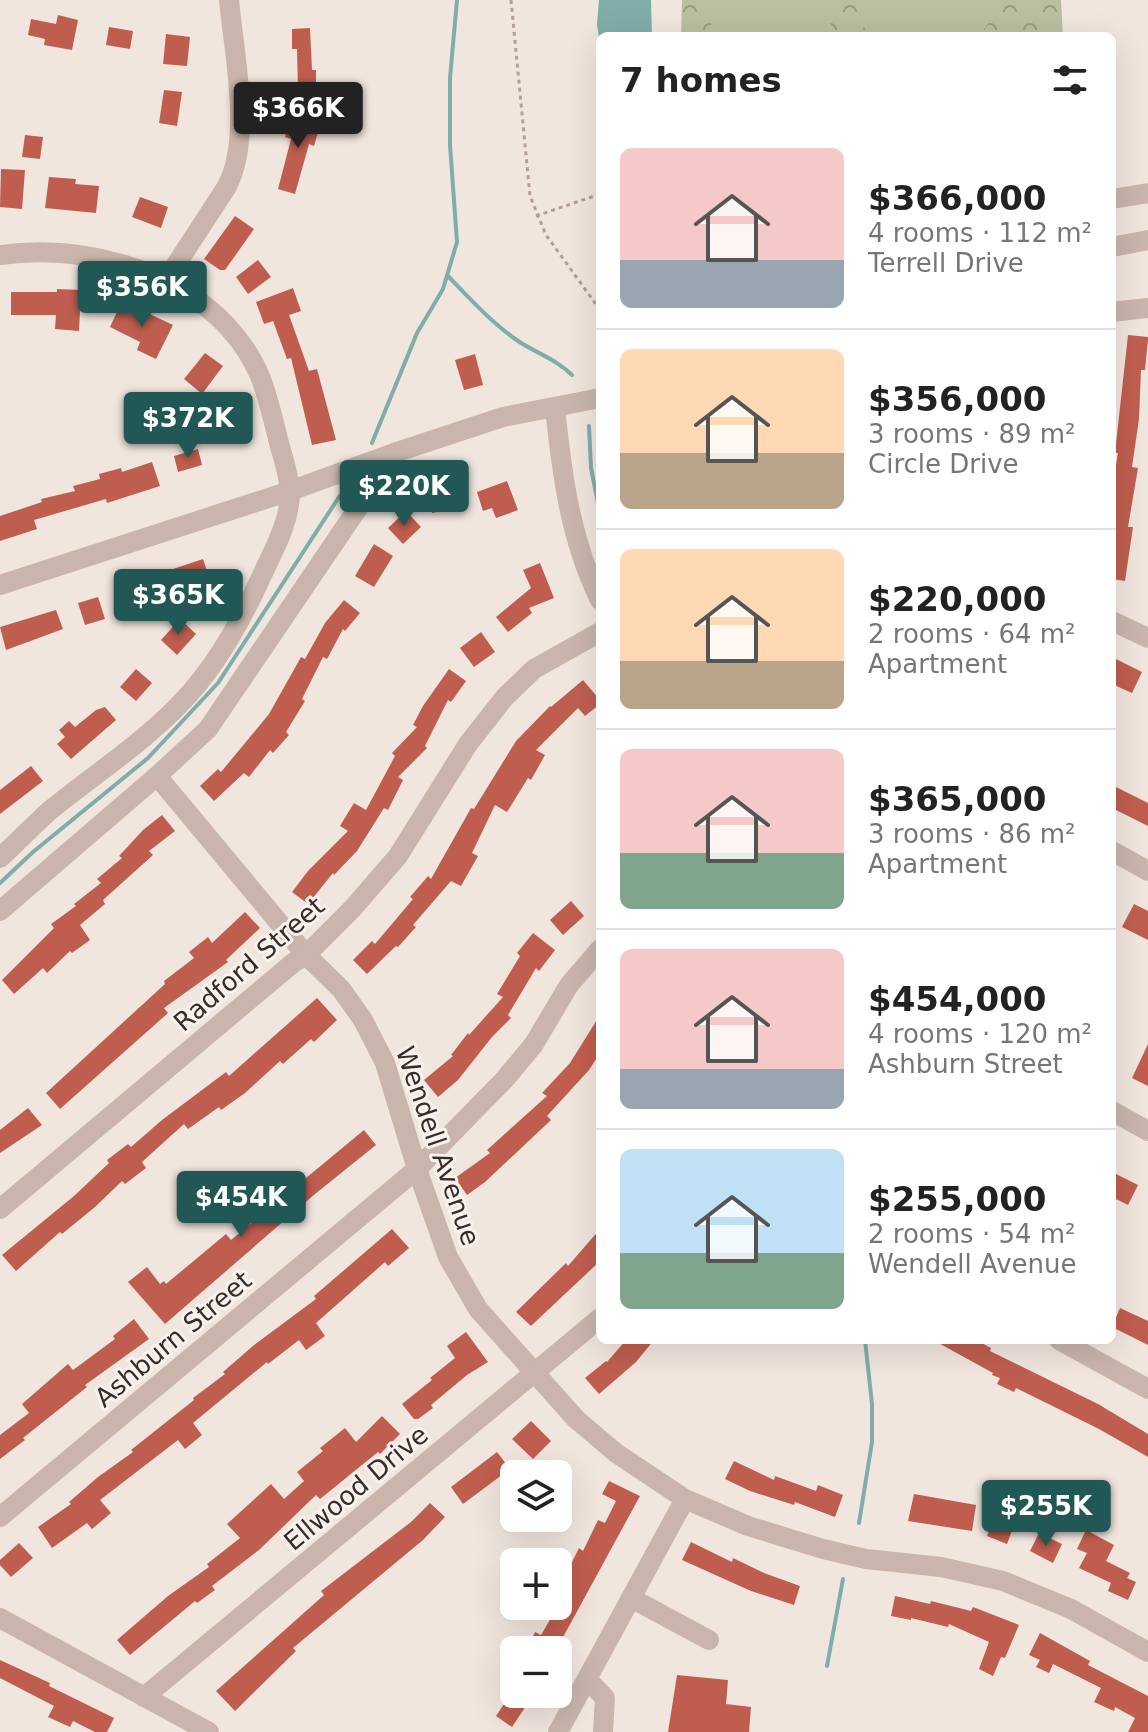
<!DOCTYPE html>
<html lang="en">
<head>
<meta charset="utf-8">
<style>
	:root { --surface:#fff; --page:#f2f2f2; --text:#222; --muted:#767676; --line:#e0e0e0; --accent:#215754 }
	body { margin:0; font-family:"DejaVu Sans",sans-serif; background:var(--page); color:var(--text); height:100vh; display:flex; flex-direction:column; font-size:30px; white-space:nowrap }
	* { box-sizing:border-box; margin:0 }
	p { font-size:26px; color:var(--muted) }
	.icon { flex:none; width:44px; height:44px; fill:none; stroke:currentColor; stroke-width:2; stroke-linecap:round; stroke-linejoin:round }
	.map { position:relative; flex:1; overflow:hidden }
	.sheet { position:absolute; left:596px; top:32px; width:520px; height:1312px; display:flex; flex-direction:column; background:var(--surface); border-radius:12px; box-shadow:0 8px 32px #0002 }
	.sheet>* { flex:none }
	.buttons { position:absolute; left:500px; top:1460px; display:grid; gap:16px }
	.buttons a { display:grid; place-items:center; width:72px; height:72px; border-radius:12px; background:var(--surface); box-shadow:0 8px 32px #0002; font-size:40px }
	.price { position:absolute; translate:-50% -68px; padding:0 18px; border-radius:8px; background:var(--accent); color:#fff; font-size:26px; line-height:52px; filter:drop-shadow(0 2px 4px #0008) }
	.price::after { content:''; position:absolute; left:50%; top:48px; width:24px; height:18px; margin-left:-12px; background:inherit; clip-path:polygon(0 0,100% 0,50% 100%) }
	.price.active { background:#222; color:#fff }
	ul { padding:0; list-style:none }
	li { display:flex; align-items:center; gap:24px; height:200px; padding:0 24px }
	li+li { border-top:2px solid var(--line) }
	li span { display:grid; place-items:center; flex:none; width:224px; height:160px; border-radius:12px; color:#555 }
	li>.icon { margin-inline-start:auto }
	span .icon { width:96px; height:96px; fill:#fffc; stroke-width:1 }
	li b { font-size:34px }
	h2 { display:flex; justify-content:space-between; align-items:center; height:96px; padding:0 24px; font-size:34px }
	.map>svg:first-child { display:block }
</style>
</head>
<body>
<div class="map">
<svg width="1148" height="1732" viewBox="0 0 1148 1732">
	<defs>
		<pattern id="park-crowns" width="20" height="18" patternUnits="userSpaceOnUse" patternTransform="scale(2)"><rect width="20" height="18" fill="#b8c09f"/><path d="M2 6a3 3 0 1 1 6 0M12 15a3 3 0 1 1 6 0" fill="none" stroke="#969c82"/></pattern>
	</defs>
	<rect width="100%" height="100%" fill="#f1e6de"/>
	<polygon fill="url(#park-crowns)" points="682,0 1061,0 1063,36 681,36"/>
	<g fill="#b8c09f">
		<polygon points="712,0 831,0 831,36 711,36"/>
		<polygon points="853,0 1005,0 979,36 868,36"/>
	</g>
	<polygon fill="#7fadaa" points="599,0 651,0 652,36 600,36 600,46 597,24"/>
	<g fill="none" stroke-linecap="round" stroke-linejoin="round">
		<g stroke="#7fadaa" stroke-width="4">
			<path d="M 448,276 C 470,299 492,323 518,341 C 536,353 556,359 572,375"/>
			<polyline points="589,426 591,468 600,513"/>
			<polyline points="372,443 417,333 443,289 457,242 450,145 450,78 457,0"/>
			<polyline points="0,883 33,852 148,758 218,683 339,497 350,485"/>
			<polyline points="859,1523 872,1442 872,1404 865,1340"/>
			<polyline points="827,1666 843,1579"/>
		</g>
	</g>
	<g fill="#bf5e4f">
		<polygon points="58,15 78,20 72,50 44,45 45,39 28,35 31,19 56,24"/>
		<polygon points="109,27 133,31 130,49 106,45"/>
		<polygon points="310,28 312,70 316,70 316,92 298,91 297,49 292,49 292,29"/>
		<polygon points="166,34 190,37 187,66 163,64"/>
		<polygon points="164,90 182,92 177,126 159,123"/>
		<polygon points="291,114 321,122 314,146 309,144 295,194 278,189 291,139 285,137"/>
		<polygon points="25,135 43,137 40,159 22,157"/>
		<polygon points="1,169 25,170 22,209 0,207"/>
		<polygon points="49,177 76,179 75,184 99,186 96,213 45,208"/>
		<polygon points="140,197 168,207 161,228 132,217"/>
		<polygon points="235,216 254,229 225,270 220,270 204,259"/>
		<polygon points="258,260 271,277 248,294 236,277"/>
		<polygon points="293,288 301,311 289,315 309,371 317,369 336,440 312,445 291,358 287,359 273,321 264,324 256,302"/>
		<polygon points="57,289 81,290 79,331 55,329 56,315 11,315 11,292 57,292"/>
		<polygon points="122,301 173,325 156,359 137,350 140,342 110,327"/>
		<polygon points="1128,335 1148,337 1148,340 1145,370 1141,370 1139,419 1132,467 1138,468 1128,527 1133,527 1125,581 1112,579 1112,489 1118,453 1115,453"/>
		<polygon points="205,353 223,366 202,394 184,379"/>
		<polygon points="475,354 483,385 464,390 455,360"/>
		<polygon points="198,449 202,465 178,472 174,456"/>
		<polygon points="152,462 160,486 107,503 106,499 34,520 37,529 0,541 0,516 42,502 41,499 75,491 73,486 100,479 99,474 121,468 122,472"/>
		<polygon points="507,481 518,510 496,518 492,508 483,511 477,492"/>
		<polygon points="453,487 457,508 432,513 428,492"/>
		<polygon points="406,511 421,527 403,544 388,528"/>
		<polygon points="374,544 393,556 374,587 355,576"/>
		<polygon points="203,559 209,577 141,602 134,582"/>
		<polygon points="540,563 554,598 529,608 532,613 508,632 496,617 531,588 523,570"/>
		<polygon points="98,597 105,619 85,625 78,603"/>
		<polygon points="344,600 360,613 345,631 343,629 327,659 323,657 302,699 305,701 286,732 289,735 273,753 270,750 249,777 244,773 214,801 200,786 218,769 221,772 269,714 301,657 305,659 325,623"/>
		<polygon points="56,610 63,629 6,650 0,627"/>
		<polygon points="180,619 196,634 177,655 161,640"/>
		<polygon points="481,632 495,652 474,667 460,648"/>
		<polygon points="1112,657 1142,672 1132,693 1112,684"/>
		<polygon points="136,669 152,683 136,701 120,687"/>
		<polygon points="449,669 466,681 451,702 448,700 425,746 427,748 398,777 403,780 388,810 384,808 357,851 334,875 333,873 308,904 292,892 308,871 348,831 340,826 354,803 366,810 395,756 392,753 417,727 413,725 423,706"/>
		<polygon points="583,680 600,700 600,704 585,716 578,708 536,750 545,755 531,780 528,778 507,812 495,805 472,853 478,856 461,886 451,881 413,925 416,927 398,947 396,946 367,974 353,960 372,941 375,944 413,899 410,897 428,876 431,879 471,808 474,809 516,741 550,706 551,707"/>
		<polygon points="105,707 116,720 71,759 57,744 65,737 59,730 69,721 75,727 96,710"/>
		<polygon points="31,766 43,781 0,814 0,790"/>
		<polygon points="1112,785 1148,803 1148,826 1112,808"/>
		<polygon points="162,815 175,831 149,851 153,855 103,900 105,904 80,925 90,940 72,953 70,951 47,973 43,968 14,994 2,980 54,928 51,924 76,906 74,904 101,883 97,879 122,858 119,856 143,830"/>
		<polygon points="571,901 584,916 563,935 550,920"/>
		<polygon points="1134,904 1148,911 1148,940 1122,927"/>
		<polygon points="245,912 260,928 226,960 228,962 164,1008 168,1013 60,1109 46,1093 165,984 164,981 194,958 189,952 208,937 212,943"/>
		<polygon points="533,933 555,950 539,971 536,968 508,1015 511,1018 492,1037 458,1080 438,1097 424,1080 453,1056 451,1055 468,1033 469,1035 503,997 497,994 520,956 517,953"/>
		<polygon points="317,998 337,1020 314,1042 311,1039 283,1064 280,1061 245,1093 221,1110 219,1107 188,1129 184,1124 142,1162 146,1168 125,1184 122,1181 95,1207 62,1234 60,1232 16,1271 2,1255 74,1196 109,1163 107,1160 128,1144 131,1147 162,1120 226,1072 229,1076"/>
		<polygon points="600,1015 600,1053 589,1070 547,1116 551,1120 485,1182 467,1195 455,1178 490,1153 487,1150 547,1096 542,1093 570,1063"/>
		<polygon points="1148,1044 1148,1086 1132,1078"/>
		<polygon points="28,1108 42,1125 0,1153 0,1130"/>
		<polygon points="364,1130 376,1145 315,1194 165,1324 128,1282 147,1267 160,1284 164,1281 166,1284 226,1234 231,1240"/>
		<polygon points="1112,1172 1138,1185 1128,1205 1112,1197"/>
		<polygon points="392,1229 409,1248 388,1266 385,1262 316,1323 325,1336 306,1350 299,1340 268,1364 267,1362 193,1423 202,1435 185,1449 178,1440 100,1500 111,1513 92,1529 87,1523 52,1548 38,1527 71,1504 69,1502 98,1477 133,1452 131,1450 194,1400 193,1398 225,1374 223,1372 254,1345 316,1299 314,1296"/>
		<polygon points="600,1229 600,1261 531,1326 516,1312 566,1263 568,1266"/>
		<polygon points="1120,1308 1148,1321 1148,1345 1112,1327"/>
		<polygon points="134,1319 149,1339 85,1385 87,1387 23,1438 25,1440 0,1459 0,1435 29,1413 22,1404 68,1364 73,1370 115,1339 113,1336"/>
		<polygon points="466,1332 488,1362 467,1375 431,1405 433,1408 418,1419 414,1419 402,1404 432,1380 430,1378 455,1358 447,1346"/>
		<polygon points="626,1340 654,1340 636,1362 599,1394 585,1378 606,1361 607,1362"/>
		<polygon points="933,1340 976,1340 991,1348 990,1351 1098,1404 1148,1434 1148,1457 1099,1429 1016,1388 1014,1392 997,1384 1000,1378 992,1375 993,1373"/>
		<polygon points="382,1416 400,1434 380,1454 378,1452 320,1499 316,1495 259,1550 212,1586 215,1590 197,1603 195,1601 130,1655 117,1640 168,1596 209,1567 207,1564 240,1538 227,1524 271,1484 284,1499 304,1481 297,1472 323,1451 320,1448 345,1428 356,1442"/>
		<polygon points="531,1421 551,1441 533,1459 512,1439"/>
		<polygon points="497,1452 510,1469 463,1504 451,1487"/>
		<polygon points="734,1461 774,1480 775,1476 816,1491 818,1485 843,1495 835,1517 795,1502 794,1505 750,1491 725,1479"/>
		<polygon points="609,1481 640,1496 556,1650 544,1650 530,1643 535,1632 541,1635 558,1606 571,1574 567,1572 579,1548 583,1551 598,1520 605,1523 616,1501 602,1494"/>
		<polygon points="914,1494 976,1505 972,1531 908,1521"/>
		<polygon points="430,1503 445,1517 423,1540 293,1648 296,1651 235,1711 216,1691 324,1595 321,1591 411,1522"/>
		<polygon points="997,1509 1017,1517 1007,1544 987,1536"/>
		<polygon points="1086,1530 1114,1545 1106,1561 1130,1573 1127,1578 1136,1582 1128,1600 1108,1591 1111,1583 1079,1568 1087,1553 1077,1549"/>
		<polygon points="1039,1533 1062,1544 1053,1563 1030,1551"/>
		<polygon points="691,1542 732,1562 733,1558 764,1573 800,1586 794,1605 751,1591 682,1560"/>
		<polygon points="19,1543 33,1558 11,1577 0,1565 0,1560"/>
		<polygon points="895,1596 930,1604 931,1601 971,1611 973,1607 1019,1625 1005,1658 1001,1657 993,1676 979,1669 989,1642 949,1624 948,1627 911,1618 911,1620 891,1616"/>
		<polygon points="1040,1633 1090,1661 1088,1665 1148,1696 1148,1732 1128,1732 1135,1718 1115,1707 1114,1711 1094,1702 1101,1688 1053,1664 1049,1673 1036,1667 1040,1660 1029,1655"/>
		<polygon points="0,1660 50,1683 49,1686 114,1718 107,1732 95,1732 73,1721 70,1727 48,1717 54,1706 0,1678"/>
		<polygon points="677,1675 728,1680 726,1704 751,1707 749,1732 668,1732"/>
		<polygon points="510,1695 526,1706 512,1727 496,1716"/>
	</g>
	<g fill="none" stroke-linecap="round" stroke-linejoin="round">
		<g stroke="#b59f95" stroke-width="3" stroke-dasharray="4 4" stroke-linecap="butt">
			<polyline points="511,0 530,196 546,235 600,310"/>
			<polyline points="536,216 600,194"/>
		</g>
		<g stroke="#c9b5ab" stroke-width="20">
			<polyline points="1112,199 1148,193"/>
			<polyline points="1112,247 1148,240"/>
			<path d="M 0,255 C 80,244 172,267 228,327 C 260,362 266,390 277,435 C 281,453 290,475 290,494 C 289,523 275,547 263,573 C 242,620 215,669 179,705 C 139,746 92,776 48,812 C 32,827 16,843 0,858"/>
			<path d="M 166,280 L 226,188 C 253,140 234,54 229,0"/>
			<polyline points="1112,312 1148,308"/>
			<path d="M 555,408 C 562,474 570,539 600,600"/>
			<polyline points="0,585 290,491 397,452 503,417 600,398"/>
			<polyline points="1112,621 1148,638"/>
			<polyline points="157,776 306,955 341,989 363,1020 385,1063 417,1169 448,1257 478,1309 576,1419 616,1453 685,1499 748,1526 823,1549 866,1559 941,1567 1003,1581 1071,1609 1148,1652"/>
			<polyline points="1112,851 1148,871"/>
			<polyline points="0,911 157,776 208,729 396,452"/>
			<polyline points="1112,1111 1148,1131"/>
			<polyline points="0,1209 293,963 306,955 353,908 398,856 468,744 505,697 534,669 600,632"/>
			<polyline points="1059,1340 1148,1389"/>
			<polyline points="0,1517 417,1169 505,1079 534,1044 569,985 600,949"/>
			<polyline points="631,1598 709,1640"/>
			<polyline points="0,1618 209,1732"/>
			<polyline points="587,1679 605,1698 603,1732"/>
			<polyline points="144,1697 600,1318"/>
			<polyline points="558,1732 685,1499"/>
		</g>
	</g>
	<g text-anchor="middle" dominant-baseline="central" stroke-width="6" stroke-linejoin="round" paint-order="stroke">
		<g font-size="26" fill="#372c2a" stroke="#f9f1eb">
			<text transform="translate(249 964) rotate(-41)">Radford Street</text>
			<text transform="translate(438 1146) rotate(71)">Wendell Avenue</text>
			<text transform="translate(173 1339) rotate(-40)">Ashburn Street</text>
			<text transform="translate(356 1488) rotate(-40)">Ellwood Drive</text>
		</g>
	</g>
</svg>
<div class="buttons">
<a><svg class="icon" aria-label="layers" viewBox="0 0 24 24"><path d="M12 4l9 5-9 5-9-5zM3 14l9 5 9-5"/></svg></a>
<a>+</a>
<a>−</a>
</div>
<b class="price active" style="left:298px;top:150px">$366K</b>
<b class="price" style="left:142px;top:329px">$356K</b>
<b class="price" style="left:188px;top:460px">$372K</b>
<b class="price" style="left:404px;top:528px">$220K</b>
<b class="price" style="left:178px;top:637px">$365K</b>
<b class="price" style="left:241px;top:1239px">$454K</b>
<b class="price" style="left:1046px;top:1548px">$255K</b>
<section class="sheet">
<h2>7 homes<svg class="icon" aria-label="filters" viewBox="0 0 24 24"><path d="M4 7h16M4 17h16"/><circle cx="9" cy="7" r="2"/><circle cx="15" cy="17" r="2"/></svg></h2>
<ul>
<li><span style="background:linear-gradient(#f6c9c9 70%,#9aa5b1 0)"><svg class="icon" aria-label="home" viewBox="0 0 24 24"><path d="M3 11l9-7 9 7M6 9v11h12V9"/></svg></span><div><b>$366,000</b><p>4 rooms · 112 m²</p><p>Terrell Drive</p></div></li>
<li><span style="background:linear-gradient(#ffd9b3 65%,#b9a48a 0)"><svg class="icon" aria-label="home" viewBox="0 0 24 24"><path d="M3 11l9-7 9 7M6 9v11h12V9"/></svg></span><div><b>$356,000</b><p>3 rooms · 89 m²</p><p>Circle Drive</p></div></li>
<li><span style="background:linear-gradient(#ffd9b3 70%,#b9a48a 0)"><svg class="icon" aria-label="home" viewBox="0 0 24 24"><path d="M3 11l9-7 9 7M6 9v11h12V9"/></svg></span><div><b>$220,000</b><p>2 rooms · 64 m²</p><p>Apartment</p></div></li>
<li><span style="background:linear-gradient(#f6c9c9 65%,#7fa58c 0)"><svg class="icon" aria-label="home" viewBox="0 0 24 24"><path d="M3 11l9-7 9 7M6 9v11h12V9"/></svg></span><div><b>$365,000</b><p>3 rooms · 86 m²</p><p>Apartment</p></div></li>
<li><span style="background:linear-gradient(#f6c9c9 75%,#9aa5b1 0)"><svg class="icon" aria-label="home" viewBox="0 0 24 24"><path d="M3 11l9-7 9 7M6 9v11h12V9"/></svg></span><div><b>$454,000</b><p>4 rooms · 120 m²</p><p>Ashburn Street</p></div></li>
<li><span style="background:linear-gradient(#bfe0f5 65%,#7fa58c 0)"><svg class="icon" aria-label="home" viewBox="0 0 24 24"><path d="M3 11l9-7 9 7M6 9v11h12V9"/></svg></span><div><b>$255,000</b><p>2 rooms · 54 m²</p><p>Wendell Avenue</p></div></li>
</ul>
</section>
</div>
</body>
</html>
